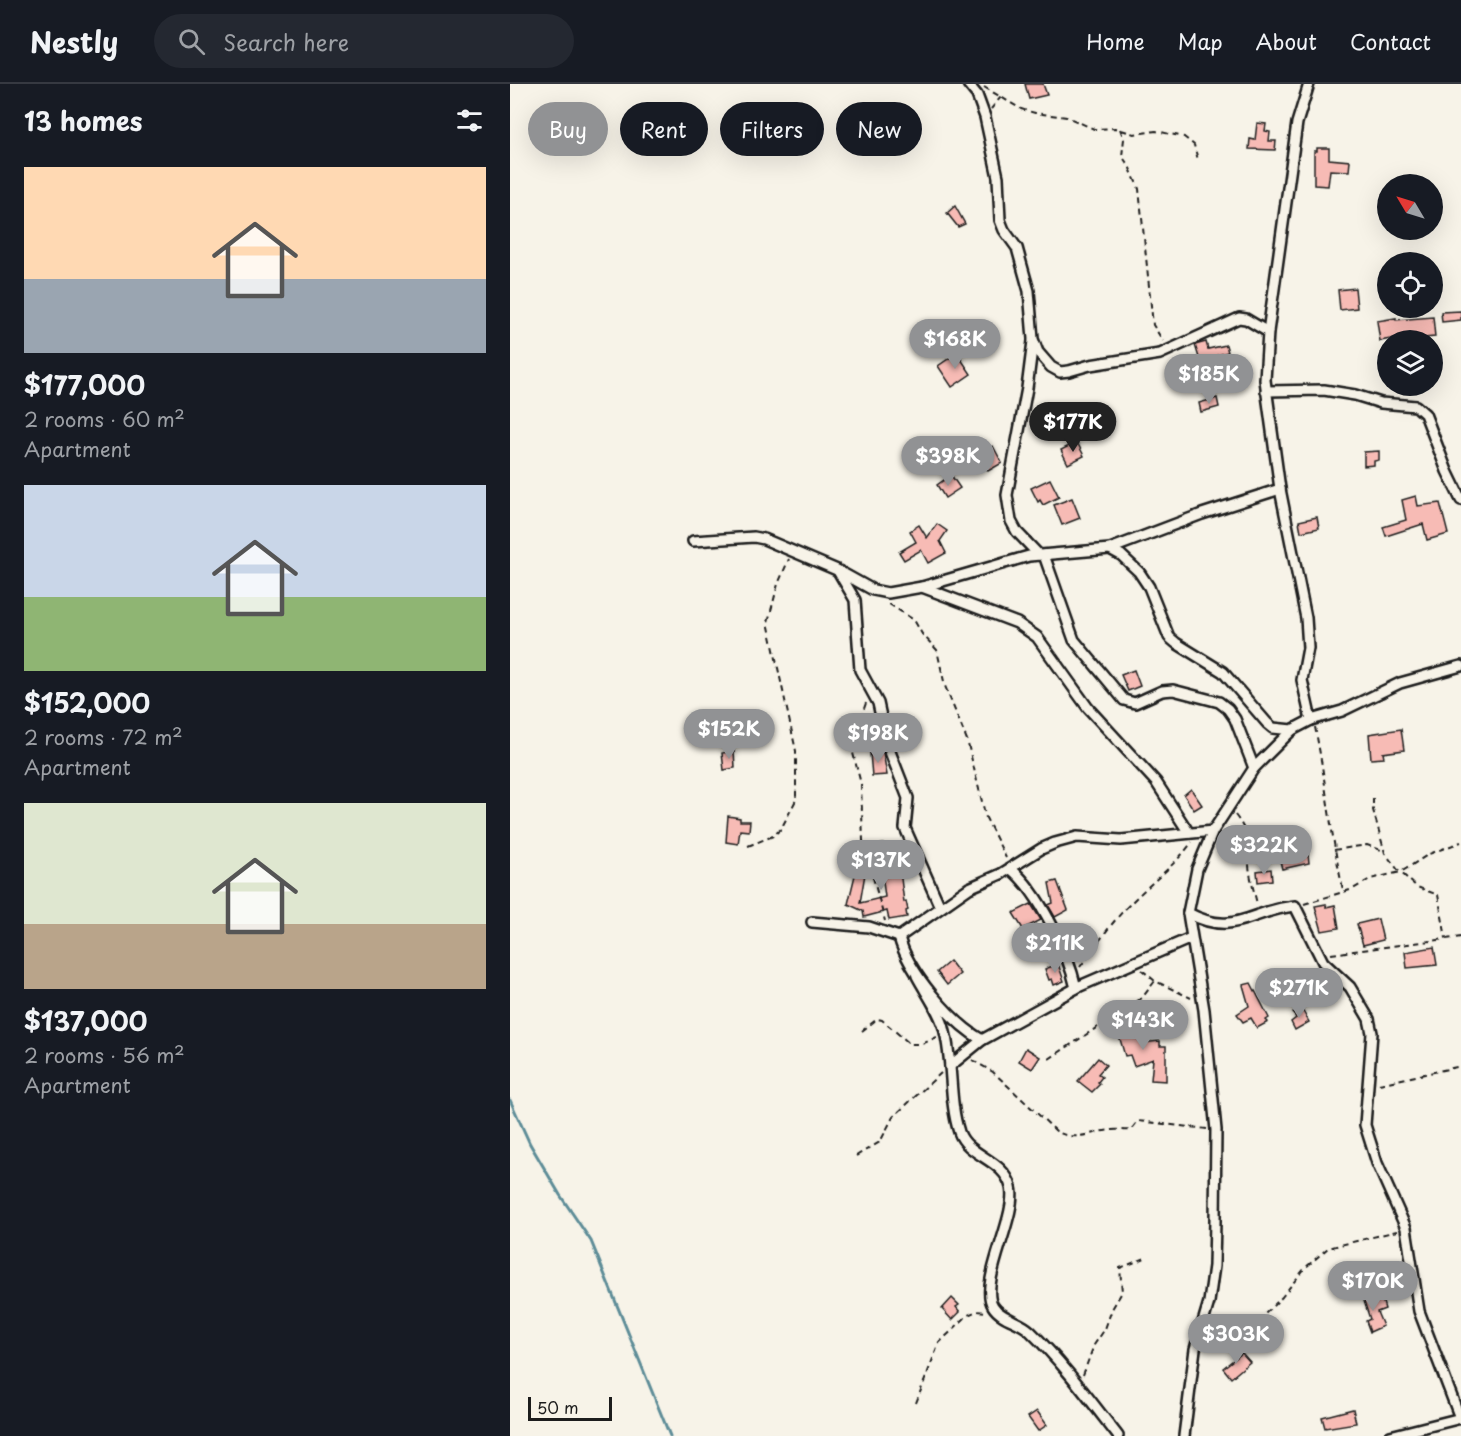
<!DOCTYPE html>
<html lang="en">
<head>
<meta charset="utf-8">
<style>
	:root { --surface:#171b24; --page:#242831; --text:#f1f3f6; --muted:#9ea1a6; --line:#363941; --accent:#919294 }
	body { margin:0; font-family:"Playpen Sans",sans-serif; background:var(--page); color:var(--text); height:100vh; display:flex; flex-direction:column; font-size:22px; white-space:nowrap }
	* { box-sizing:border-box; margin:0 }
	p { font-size:20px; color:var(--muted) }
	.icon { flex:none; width:33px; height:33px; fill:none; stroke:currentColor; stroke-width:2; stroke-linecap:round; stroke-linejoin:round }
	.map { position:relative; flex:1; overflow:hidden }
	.panel { display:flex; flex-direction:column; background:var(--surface); width:510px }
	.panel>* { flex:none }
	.guide { position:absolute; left:18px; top:18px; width:570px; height:54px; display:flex; gap:12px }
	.needle { width:39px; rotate:308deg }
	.controls { position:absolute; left:867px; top:90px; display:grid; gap:12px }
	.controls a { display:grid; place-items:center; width:66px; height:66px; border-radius:50%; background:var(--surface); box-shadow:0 6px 24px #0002; font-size:30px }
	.scale { position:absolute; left:18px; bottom:15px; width:84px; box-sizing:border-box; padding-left:6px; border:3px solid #1c1c1c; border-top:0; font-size:16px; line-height:21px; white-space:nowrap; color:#1c1c1c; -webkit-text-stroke:4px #f7f3e8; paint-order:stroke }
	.price { position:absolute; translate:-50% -51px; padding:0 14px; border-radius:21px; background:var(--accent); color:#fff; font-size:20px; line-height:39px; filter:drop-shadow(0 2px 3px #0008) }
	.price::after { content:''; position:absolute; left:50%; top:36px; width:18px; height:14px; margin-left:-9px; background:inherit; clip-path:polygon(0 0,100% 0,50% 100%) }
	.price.current { background:#222; color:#fff }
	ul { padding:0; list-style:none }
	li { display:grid; align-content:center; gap:12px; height:318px; padding:0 24px }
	li span { display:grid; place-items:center; height:186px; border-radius:0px; color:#555 }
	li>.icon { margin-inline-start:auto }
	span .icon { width:108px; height:108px; fill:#fffc; stroke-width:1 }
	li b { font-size:26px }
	h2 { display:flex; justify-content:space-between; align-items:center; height:72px; padding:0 24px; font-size:26px }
	.pill { padding:0 21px; border-radius:27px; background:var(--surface); box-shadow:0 6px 24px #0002; font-size:21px; line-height:54px }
	.pill.current { background:var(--accent); color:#fff }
	header { display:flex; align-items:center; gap:36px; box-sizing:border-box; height:84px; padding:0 30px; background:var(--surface); border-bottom:2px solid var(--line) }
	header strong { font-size:28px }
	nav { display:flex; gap:33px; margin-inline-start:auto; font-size:21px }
	.search { width:420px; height:54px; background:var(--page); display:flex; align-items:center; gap:15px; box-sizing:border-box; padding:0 21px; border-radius:33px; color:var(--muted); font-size:22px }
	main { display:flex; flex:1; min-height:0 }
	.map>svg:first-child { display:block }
</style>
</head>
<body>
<header>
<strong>Nestly</strong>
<div class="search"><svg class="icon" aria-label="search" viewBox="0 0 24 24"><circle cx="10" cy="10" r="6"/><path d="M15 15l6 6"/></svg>Search here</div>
<nav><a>Home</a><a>Map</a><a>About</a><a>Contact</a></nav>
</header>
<main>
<section class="panel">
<h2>13 homes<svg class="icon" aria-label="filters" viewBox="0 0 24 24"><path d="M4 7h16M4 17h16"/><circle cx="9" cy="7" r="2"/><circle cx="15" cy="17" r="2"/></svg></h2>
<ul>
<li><span style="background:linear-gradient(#ffd9b3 60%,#9aa5b1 0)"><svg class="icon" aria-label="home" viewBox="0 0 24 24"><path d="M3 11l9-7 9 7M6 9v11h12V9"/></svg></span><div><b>$177,000</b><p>2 rooms · 60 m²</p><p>Apartment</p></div></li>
<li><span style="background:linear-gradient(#c9d6e8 60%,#8fb573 0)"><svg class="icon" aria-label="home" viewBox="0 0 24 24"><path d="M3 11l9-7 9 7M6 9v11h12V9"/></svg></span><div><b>$152,000</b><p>2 rooms · 72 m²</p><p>Apartment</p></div></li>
<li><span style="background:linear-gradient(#dfe7d0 65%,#b9a48a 0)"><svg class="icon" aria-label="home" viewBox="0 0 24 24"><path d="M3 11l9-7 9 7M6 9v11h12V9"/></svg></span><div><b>$137,000</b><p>2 rooms · 56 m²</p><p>Apartment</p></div></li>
</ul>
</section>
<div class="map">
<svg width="951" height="1352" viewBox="0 0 951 1352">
	<rect width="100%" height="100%" fill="#f7f3e8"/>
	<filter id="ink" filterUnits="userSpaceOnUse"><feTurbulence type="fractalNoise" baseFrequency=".0167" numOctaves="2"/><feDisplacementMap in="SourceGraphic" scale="12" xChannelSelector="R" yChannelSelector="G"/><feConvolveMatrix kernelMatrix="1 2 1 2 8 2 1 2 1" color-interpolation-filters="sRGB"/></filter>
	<g filter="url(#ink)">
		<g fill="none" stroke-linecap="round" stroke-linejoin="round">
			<polyline stroke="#5d8c97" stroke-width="3" points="0,1016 20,1060 50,1111 81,1157 160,1352"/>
		</g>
		<g fill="#f7bbb5" stroke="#1c1c1c" stroke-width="1.5">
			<polygon points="515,0 533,0 537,11 519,15"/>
			<polygon points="747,39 756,40 755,47 760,48 759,57 766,57 765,66 739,65 740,55 745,56"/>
			<polygon points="807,64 819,64 819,75 840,77 839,87 820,86 818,102 804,101 804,67 807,67"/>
			<polygon points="445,122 455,140 448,143 437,129"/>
			<polygon points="845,204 847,224 830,226 828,206"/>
			<polygon points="951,227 951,236 932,238 931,228"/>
			<polygon points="923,233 925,253 902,255 901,251 870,257 867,237 886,234 886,236"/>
			<polygon points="696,258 698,265 716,261 718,268 699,274 701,280 692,283 685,261"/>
			<polygon points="447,269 461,290 442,303 428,282"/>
			<polygon points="707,314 709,323 691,328 689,319"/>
			<polygon points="567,358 574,372 558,380 551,366"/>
			<polygon points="483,362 492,379 478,387 469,370"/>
			<polygon points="869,367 869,376 864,377 864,381 854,382 854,368"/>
			<polygon points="441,391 450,404 435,414 427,401"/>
			<polygon points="540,395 549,413 533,421 530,416 528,418 521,404"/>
			<polygon points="906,412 908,422 930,419 938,450 917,456 913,440 876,452 873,443 896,436 892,416"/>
			<polygon points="562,414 570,434 552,441 544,421"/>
			<polygon points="807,433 809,444 791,448 789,437"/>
			<polygon points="427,440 437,447 430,457 436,469 418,479 411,466 394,476 389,468 406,458 400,447 409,441 417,454"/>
			<polygon points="624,586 630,602 618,607 611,591"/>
			<polygon points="365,636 367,645 364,646 364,650 354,652 352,638"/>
			<polygon points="891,645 894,666 873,669 874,674 861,675 859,650"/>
			<polygon points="224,667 225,684 214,686 212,669"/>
			<polygon points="373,668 377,691 362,692 360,669"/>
			<polygon points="681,705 692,721 684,726 674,711"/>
			<polygon points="218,732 230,734 230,737 240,737 239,747 230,746 228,760 216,758"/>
			<polygon points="373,760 379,778 386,777 387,787 390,787 394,818 396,817 398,826 396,827 397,833 379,836 377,827 354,833 353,827 338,820 347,783 356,784 350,819 375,813 368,761"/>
			<polygon points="798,770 799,779 772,785 770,777"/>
			<polygon points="761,785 762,796 748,798 747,787"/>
			<polygon points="547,797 558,826 545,833 538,821 543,819 539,799"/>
			<polygon points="521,820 531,836 513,845 503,829"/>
			<polygon points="816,820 816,823 825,821 829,844 812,847 805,822"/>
			<polygon points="868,835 873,856 853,861 847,840"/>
			<polygon points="924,863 927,881 897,884 895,868"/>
			<polygon points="440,877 450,890 437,901 427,888"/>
			<polygon points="548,880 554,897 544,901 542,895 539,896 535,885"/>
			<polygon points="741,899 759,934 756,936 758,938 747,944 741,934 733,938 727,930 739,922 733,901"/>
			<polygon points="791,924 799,938 785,946 781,938 786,934 783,929"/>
			<polygon points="623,935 625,946 627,945 631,959 650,957 650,962 656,962 656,997 641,996 643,975 624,982 620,971 615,972 607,945 614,943 613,937"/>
			<polygon points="516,964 530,973 522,985 509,977"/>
			<polygon points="588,974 596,981 588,990 592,993 588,998 590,1000 582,1008 568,997"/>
			<polygon points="858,1209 862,1218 872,1215 875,1225 867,1228 873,1242 860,1248 856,1237 860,1235 852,1211"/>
			<polygon points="442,1214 449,1221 446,1223 450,1228 442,1236 432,1225"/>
			<polygon points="732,1269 740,1278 721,1294 713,1284"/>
			<polygon points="843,1325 846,1339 815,1344 812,1333"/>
			<polygon points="527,1327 537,1341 528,1347 518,1333"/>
		</g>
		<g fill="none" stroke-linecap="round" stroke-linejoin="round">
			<defs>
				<g id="street">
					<polyline points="458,0 467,11 475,33 488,93 490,136 494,146 507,164 519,207 523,255 528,268 541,283 550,288 559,287 580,281 650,270 729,234 736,235 758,248"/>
					<polyline points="799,0 787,39 758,248 755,296 770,405 796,534 798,564 792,596 801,636"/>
					<polyline points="523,257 517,304 497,411 501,437 507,448 529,471"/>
					<polyline points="756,307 814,306 845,311 871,319 906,322 915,330 937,387 951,416"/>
					<polyline points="183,457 244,453 254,455 327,486 363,506 378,509 412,503 519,472 600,465 611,471 629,488 639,503 659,553 666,559 713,588 757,639 763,644 782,646"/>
					<polyline points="600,465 692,430 770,405"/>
					<polyline points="534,471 564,556 614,616 625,619 652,607 663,606 709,618 718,625 725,635 744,684"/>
					<polyline points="328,487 345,516 350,586 368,619 377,660 398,714 395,744 430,823"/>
					<polyline points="412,503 507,539 527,553 578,624 646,698 679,749"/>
					<path d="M 501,785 C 529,808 558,868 566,904"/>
					<path d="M 678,829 C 725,854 740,826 785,822 L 813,878 L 840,903 L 859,935 L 862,949 L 855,1041 L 867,1079 L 896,1144 L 909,1227 L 950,1334"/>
					<polyline points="302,838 359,843 389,853 459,804 491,790 531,765 545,759 567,753 611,756 703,747"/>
					<path d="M 389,853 C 398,888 441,938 472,956"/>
					<path d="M 407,892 C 416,909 431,929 435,948 C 443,980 439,1018 449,1048 C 458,1073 494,1075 501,1103 C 508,1131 468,1200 483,1222 C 491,1235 510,1237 520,1247 C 553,1279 580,1316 608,1352"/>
					<polyline points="440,982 472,956 570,902 681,854"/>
					<polyline points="674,1352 685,1265 699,1218 704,1182 705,1137 706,1046 694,926 678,829 687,785 703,747 744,684 782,646 801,636 832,627 890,599 951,582"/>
					<polyline points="880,1352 951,1334"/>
				</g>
			</defs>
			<use href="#street" stroke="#1c1c1c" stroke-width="14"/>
			<g stroke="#1c1c1c" stroke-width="2" stroke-dasharray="6 4.5" stroke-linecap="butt">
				<polyline points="474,3 511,25 525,29 557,33 584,45 605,44 624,50 646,47 674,53 684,61 688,76"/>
				<polyline points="481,25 491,13"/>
				<polyline points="610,45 614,55 612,72 619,82 629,105 643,241 653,257"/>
				<polyline points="379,520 404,536 412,550 427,566 435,602 457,656 476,734 496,774"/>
				<polyline points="356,619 344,653 343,669 351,700 353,757 375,837"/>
				<path d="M 805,643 C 816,698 821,752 833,806"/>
				<polyline points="863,714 863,726 875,769 888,786 907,803 928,811 936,854"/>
				<path d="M 725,731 C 740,750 737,759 739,781 C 740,794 744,807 747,820"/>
				<polyline points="238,762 263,752 271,745 286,716 286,667 258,538 268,500 279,475"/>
				<polyline points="824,766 857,761 874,767"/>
				<polyline points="794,820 843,805 860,795 891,788 919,770 951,758"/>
				<polyline points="821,870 951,853"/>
				<path d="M 570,883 C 586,862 600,840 619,821 C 640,799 664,783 682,758"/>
				<polyline points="632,886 645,897 681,914"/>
				<polyline points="352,947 367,935 372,936 400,960 412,960 427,953"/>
				<polyline points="539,975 632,914 645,897"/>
				<path d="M 462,976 L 483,988 L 546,1047 C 567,1059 581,1047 602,1046 C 608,1045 615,1047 621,1046 L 628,1037 L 697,1045"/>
				<polyline points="869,1000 951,982"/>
				<polyline points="346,1072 370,1058 383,1033 431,989"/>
				<polyline points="748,1237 772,1213 795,1184 818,1164 887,1147"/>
				<polyline points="573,1291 584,1261 595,1245 602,1225 612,1208 610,1184 638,1173"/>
				<polyline points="406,1319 429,1259 458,1231 467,1227 476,1228"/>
			</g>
			<use href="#street" stroke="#f7f3e8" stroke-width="9"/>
		</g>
	</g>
</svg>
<div class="controls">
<a><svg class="needle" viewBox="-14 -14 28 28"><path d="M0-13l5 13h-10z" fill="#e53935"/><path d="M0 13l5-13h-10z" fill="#9ea1a6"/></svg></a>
<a><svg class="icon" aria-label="locate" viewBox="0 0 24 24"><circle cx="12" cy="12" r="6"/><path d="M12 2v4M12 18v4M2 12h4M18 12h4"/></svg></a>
<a><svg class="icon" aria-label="layers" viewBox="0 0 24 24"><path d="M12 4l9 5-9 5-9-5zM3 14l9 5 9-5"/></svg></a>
</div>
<div class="scale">50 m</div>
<b class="price" style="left:445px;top:286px">$168K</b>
<b class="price" style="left:699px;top:321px">$185K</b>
<b class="price current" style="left:563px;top:369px">$177K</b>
<b class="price" style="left:438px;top:403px">$398K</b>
<b class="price" style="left:219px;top:676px">$152K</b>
<b class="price" style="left:368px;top:680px">$198K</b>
<b class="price" style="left:754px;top:792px">$322K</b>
<b class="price" style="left:371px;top:807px">$137K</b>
<b class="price" style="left:545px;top:890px">$211K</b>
<b class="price" style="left:789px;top:935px">$271K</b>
<b class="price" style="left:633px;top:967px">$143K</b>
<b class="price" style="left:863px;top:1228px">$170K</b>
<b class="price" style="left:726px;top:1281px">$303K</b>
<div class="guide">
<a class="pill current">Buy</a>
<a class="pill">Rent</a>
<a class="pill">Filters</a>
<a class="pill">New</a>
</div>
</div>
</main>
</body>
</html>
